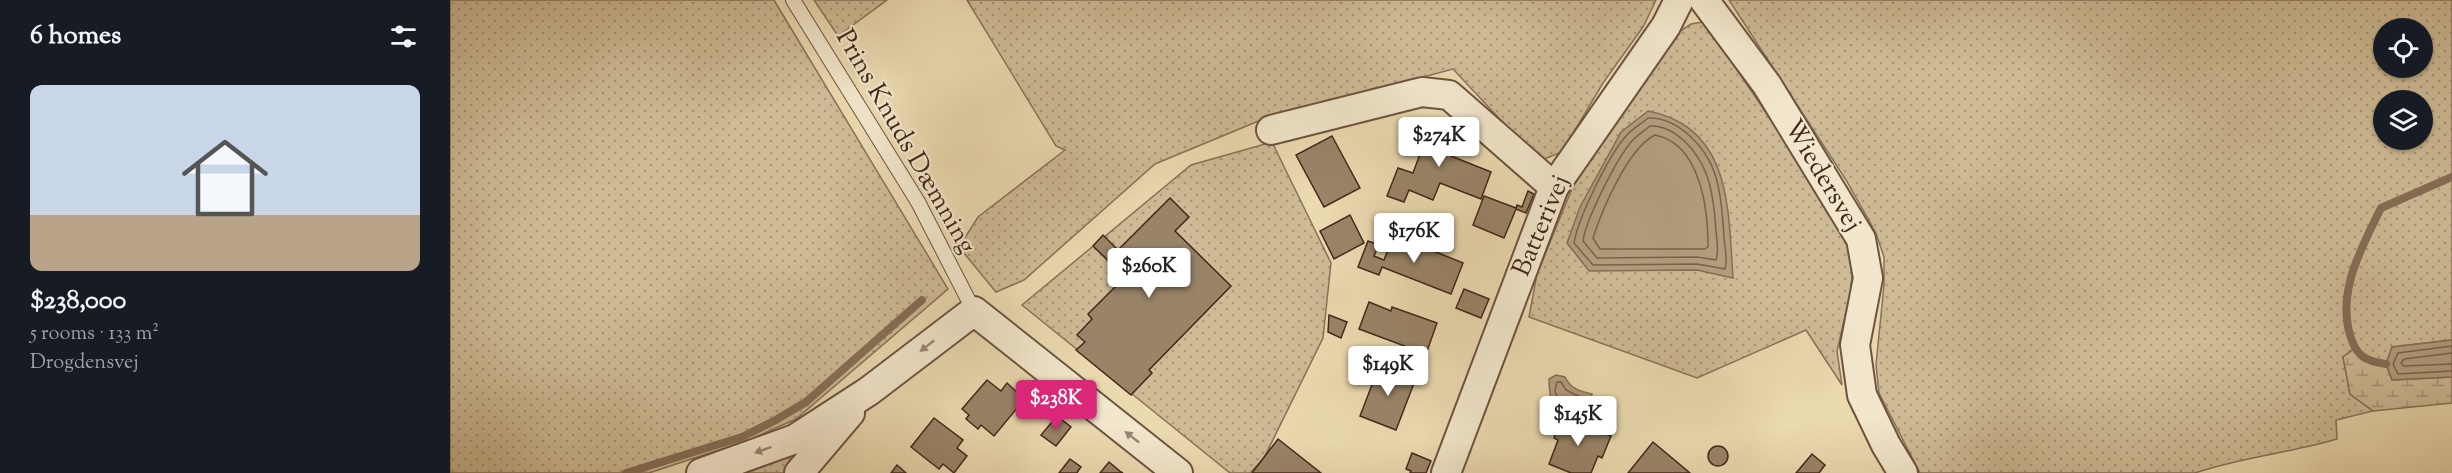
<!DOCTYPE html>
<html lang="en">
<head>
<meta charset="utf-8">
<style>
	:root { --surface:#171b24; --page:#242831; --text:#f1f3f6; --muted:#9ea1a6; --accent:#db2777 }
	body { margin:0; font-family:"Sorts Mill Goudy",serif; background:var(--page); color:var(--text); height:100vh; display:flex; flex-direction:column; font-size:22px; white-space:nowrap }
	* { box-sizing:border-box; margin:0 }
	p { font-size:20px; color:var(--muted) }
	.icon { flex:none; width:33px; height:33px; fill:none; stroke:currentColor; stroke-width:2; stroke-linecap:round; stroke-linejoin:round }
	.map { position:relative; flex:1; overflow:hidden }
	.sheet { display:flex; flex-direction:column; background:var(--surface); width:450px }
	.sheet>* { flex:none }
	.fabs { position:absolute; left:1923px; top:18px; display:grid; gap:12px }
	.fabs a { display:grid; place-items:center; width:60px; height:60px; border-radius:50%; background:var(--surface); box-shadow:0 2px 4px #0004; font-size:30px }
	.price { position:absolute; translate:-50% -51px; padding:0 14px; border-radius:6px; background:#fff; color:#222; font-size:20px; line-height:39px; filter:drop-shadow(0 2px 3px #0008) }
	.price::after { content:''; position:absolute; left:50%; top:36px; width:18px; height:14px; margin-left:-9px; background:inherit; clip-path:polygon(0 0,100% 0,50% 100%) }
	.price.current { background:var(--accent); color:#fff }
	ul { padding:0; list-style:none }
	li { display:grid; align-content:center; gap:12px; height:318px; padding:0 30px }
	li span { display:grid; place-items:center; height:186px; border-radius:12px; color:#555 }
	li>.icon { margin-inline-start:auto }
	span .icon { width:108px; height:108px; fill:#fffc; stroke-width:1 }
	li b { font-size:26px }
	h2 { display:flex; justify-content:space-between; align-items:center; height:72px; padding:0 30px; font-size:26px }
	main { display:flex; flex:1; min-height:0 }
	.map>svg:first-child { display:block }
</style>
</head>
<body>
<main>
<section class="sheet">
<h2>6 homes<svg class="icon" aria-label="filters" viewBox="0 0 24 24"><path d="M4 7h16M4 17h16"/><circle cx="9" cy="7" r="2"/><circle cx="15" cy="17" r="2"/></svg></h2>
<ul>
<li><span style="background:linear-gradient(#c9d6e8 70%,#b9a48a 0)"><svg class="icon" aria-label="home" viewBox="0 0 24 24"><path d="M3 11l9-7 9 7M6 9v11h12V9"/></svg></span><div><b>$238,000</b><p>5 rooms · 133 m²</p><p>Drogdensvej</p></div></li>
</ul>
</section>
<div class="map">
<svg width="2002" height="473" viewBox="0 0 2002 473">
	<defs>
		<pattern id="grass-dots" width="8" height="8" patternUnits="userSpaceOnUse" patternTransform="scale(1.5)"><rect width="8" height="8" fill="#cebb96"/><path d="M2 2h.1M6 6h.1" fill="none" stroke="#a9987a" stroke-width="1.8" stroke-linecap="round"/></pattern>
		<pattern id="wetland-marsh" width="20" height="14" patternUnits="userSpaceOnUse" patternTransform="scale(1.5)"><rect width="20" height="14" fill="#cebb96"/><path d="M1 5h8M5 5V1M11 12h8M15 12V8" fill="none" stroke="#a9987a"/></pattern>
	</defs>
	<rect width="100%" height="100%" fill="#ebd9b0"/>
	<filter id="stains"><feTurbulence type="fractalNoise" baseFrequency=".00333" numOctaves="4"/><feColorMatrix values="0 0 0 0 .2 0 0 0 0 .09 0 0 0 0 .02 0 0 0 .5 -.17"/></filter>
	<radialGradient id="worn" r=".72"><stop offset=".6" stop-color="#630" stop-opacity="0"/><stop offset="1" stop-color="#630" stop-opacity=".3"/></radialGradient>
	<g fill="url(#grass-dots)" stroke="#887258" stroke-width="1.5" fill-rule="evenodd">
		<polygon points="0,0 324,0 498,289 346,419 299,440 199,473 0,473"/>
		<polygon points="364,0 437,0 388,36"/>
		<polygon points="517,0 1206,0 1193,27 1153,83 1112,152 1089,161 1003,69 811,120 705,164 574,280 546,292 509,247 528,217 615,150 606,146"/>
		<path d="M 1279,0 L 2002,0 L 2002,340 L 1942,347 L 1936,364 L 1919,361 L 1904,349 L 1893,357 L 1900,394 L 1923,411 L 1886,420 L 1887,439 C 1840,453 1791,457 1745,473 L 1470,473 L 1429,393 L 1426,365 L 1434,285 L 1434,257 L 1426,233 L 1396,180 ZM 1934,28 L 1972,28 L 1972,68 L 1934,68 ZM 1934,100 L 1972,100 L 1972,140 L 1934,140 Z"/>
		<polygon points="1252,22 1264,36 1401,238 1404,258 1400,295 1387,351 1392,385 1356,330 1247,378 1079,317 1087,274 1123,186 1227,33 1241,24"/>
		<polygon points="822,142 881,263 873,338 814,458 800,473 780,473 572,305 741,165"/>
		<polygon points="357,443 339,473 279,473"/>
	</g>
	<polygon fill="url(#wetland-marsh)" stroke="#887258" stroke-width="1.5" points="1904,349 1919,361 1936,364 1942,380 2002,377 2002,403 1923,411 1900,394 1893,357"/>
	<g fill="#b29d7d" stroke="#856e55" stroke-width="1.5">
		<path d="M 1198,111 C 1282,127 1278,209 1283,278 L 1247,270 L 1139,271 L 1117,243 L 1130,207 L 1171,132 Z"/>
		<polygon points="2002,340 2002,377 1942,380 1936,364 1942,347"/>
		<path d="M 1106,375 L 1115,377 C 1121,389 1129,391 1142,394 L 1139,405 L 1128,414 C 1103,410 1099,404 1099,379 Z"/>
	</g>
	<g fill="none" stroke-linecap="round" stroke-linejoin="round">
		<g stroke="#7a624c" stroke-width="1.5">
			<path d="M 1198,118 C 1228,117 1256,147 1265,174 C 1271,193 1273,218 1274,238 C 1275,248 1278,261 1275,269 L 1247,264 L 1143,265 L 1124,243 C 1128,218 1159,155 1176,136 C 1182,129 1191,124 1198,118 Z"/>
			<path d="M 1200,126 C 1226,125 1249,153 1257,176 C 1263,193 1265,215 1266,232 C 1267,241 1269,252 1266,260 L 1247,257 L 1147,258 L 1133,241 C 1136,219 1167,158 1182,141 C 1187,135 1194,131 1200,126 Z"/>
			<path d="M 1205,135 C 1251,144 1258,210 1258,247 L 1255,249 L 1150,249 L 1143,238 C 1152,210 1178,148 1205,135 Z"/>
			<polyline points="2002,346 1948,353 1943,364 1948,374 2002,371"/>
			<polyline points="2002,353 1954,359 1951,363 1954,366 2002,364"/>
			<polygon points="1107,382 1111,382 1116,390 1132,398 1132,402 1125,407 1109,401 1105,391"/>
		</g>
		<g stroke="#856e55" stroke-width="8">
			<path d="M 1936,364 C 1915,361 1906,356 1900,335 C 1887,290 1912,247 1931,208 L 2002,177"/>
			<polyline points="176,473 292,437 324,421 356,402 472,300"/>
		</g>
	</g>
	<g fill="#9a8468" stroke="#42281a" stroke-width="1.5">
		<polygon points="986,119 1008,127 1001,156 1041,172 1031,199 990,183 983,200 959,190 954,202 937,196 948,168 963,173 970,154 966,147 970,136 977,135 979,130 981,131"/>
		<polygon points="882,136 910,188 874,207 846,155"/>
		<polygon points="1078,191 1084,194 1076,213 1066,209 1054,238 1023,225 1034,196 1066,208 1067,205 1072,207"/>
		<polygon points="720,198 739,217 725,231 781,286 699,370 702,373 681,395 626,350 635,342 627,335 642,319 638,314 675,277 643,246 653,235 668,250"/>
		<polygon points="900,215 914,243 884,259 870,231"/>
		<polygon points="944,235 1013,263 1001,294 932,267 929,275 908,267 918,241 929,245 924,256 934,260"/>
		<polygon points="1014,289 1039,299 1031,318 1006,308"/>
		<polygon points="919,302 941,311 942,307 987,323 976,354 909,329"/>
		<polygon points="879,315 897,322 891,338 878,332"/>
		<polygon points="930,364 966,378 946,430 910,416"/>
		<polygon points="537,380 551,391 557,383 572,397 567,403 569,406 544,436 531,425 528,429 516,419 519,415 512,409"/>
		<polygon points="607,416 621,427 606,446 591,435"/>
		<polygon points="1112,417 1161,436 1152,458 1148,456 1141,473 1121,473 1099,464 1108,440 1104,438"/>
		<polygon points="484,418 513,440 507,448 517,456 504,473 493,464 489,469 461,447"/>
		<polygon points="828,439 871,473 802,473"/>
		<polygon points="1203,442 1240,473 1178,473"/>
		<circle cx="1268" cy="456" r="10"/>
		<polygon points="962,453 981,461 976,473 960,473 961,471 956,469"/>
		<polygon points="1362,454 1375,465 1369,473 1346,473"/>
		<polygon points="620,459 631,467 628,471 627,473 609,473"/>
		<polygon points="659,462 671,472 673,473 650,473"/>
		<polygon points="447,465 456,473 441,473"/>
	</g>
	<g fill="none" stroke-linecap="round" stroke-linejoin="round">
		<defs>
			<polyline id="service" points="343,0 468,202 524,311"/>
			<g id="minor">
				<polyline points="1254,0 1317,85 1411,239 1418,278 1405,345 1412,395 1436,445 1453,473"/>
				<polyline points="821,130 972,92 999,95 1104,187"/>
				<polyline points="251,473 345,439 419,391 524,311 728,473"/>
				<polyline points="349,473 400,413"/>
				<polyline points="996,473 1104,187 1216,26 1229,0"/>
			</g>
		</defs>
		<use href="#service" stroke="#6c5440" stroke-width="16"/>
		<use href="#minor" stroke="#6c5440" stroke-width="32"/>
		<use href="#service" stroke="#f2e6cc" stroke-width="14"/>
		<use href="#minor" stroke="#f2e6cc" stroke-width="28"/>
	</g>
	<defs><path id="oneway-solid" d="M-6-.8H1V-3.2L6.5 0L1 3.2V.8H-6Z" transform="scale(1.5)"/></defs>
	<g fill="#9a8773">
		<use href="#oneway-solid" transform="translate(477 346) rotate(142)"/>
		<use href="#oneway-solid" transform="translate(682 437) rotate(-142)"/>
		<use href="#oneway-solid" transform="translate(313 450) rotate(160)"/>
	</g>
	<g text-anchor="middle" dominant-baseline="central" stroke-width="4.5" stroke-linejoin="round" paint-order="stroke">
		<g font-size="26" fill="#42281a" stroke="#f2e6cc">
			<text transform="translate(455 142) rotate(60)">Prins Knuds Dæmning</text>
			<text transform="translate(1372 176) rotate(59)">Wiedersvej</text>
			<text transform="translate(1092 226) rotate(-67)">Batterivej</text>
		</g>
	</g>
	<rect width="100%" height="100%" filter="url(#stains)"/>
	<rect width="100%" height="100%" fill="url(#worn)"/>
</svg>
<div class="fabs">
<a><svg class="icon" aria-label="locate" viewBox="0 0 24 24"><circle cx="12" cy="12" r="6"/><path d="M12 2v4M12 18v4M2 12h4M18 12h4"/></svg></a>
<a><svg class="icon" aria-label="layers" viewBox="0 0 24 24"><path d="M12 4l9 5-9 5-9-5zM3 14l9 5 9-5"/></svg></a>
</div>
<b class="price" style="left:989px;top:168px">$274K</b>
<b class="price" style="left:964px;top:264px">$176K</b>
<b class="price" style="left:699px;top:299px">$260K</b>
<b class="price" style="left:938px;top:397px">$149K</b>
<b class="price current" style="left:606px;top:431px">$238K</b>
<b class="price" style="left:1128px;top:447px">$145K</b>
</div>
</main>
</body>
</html>
